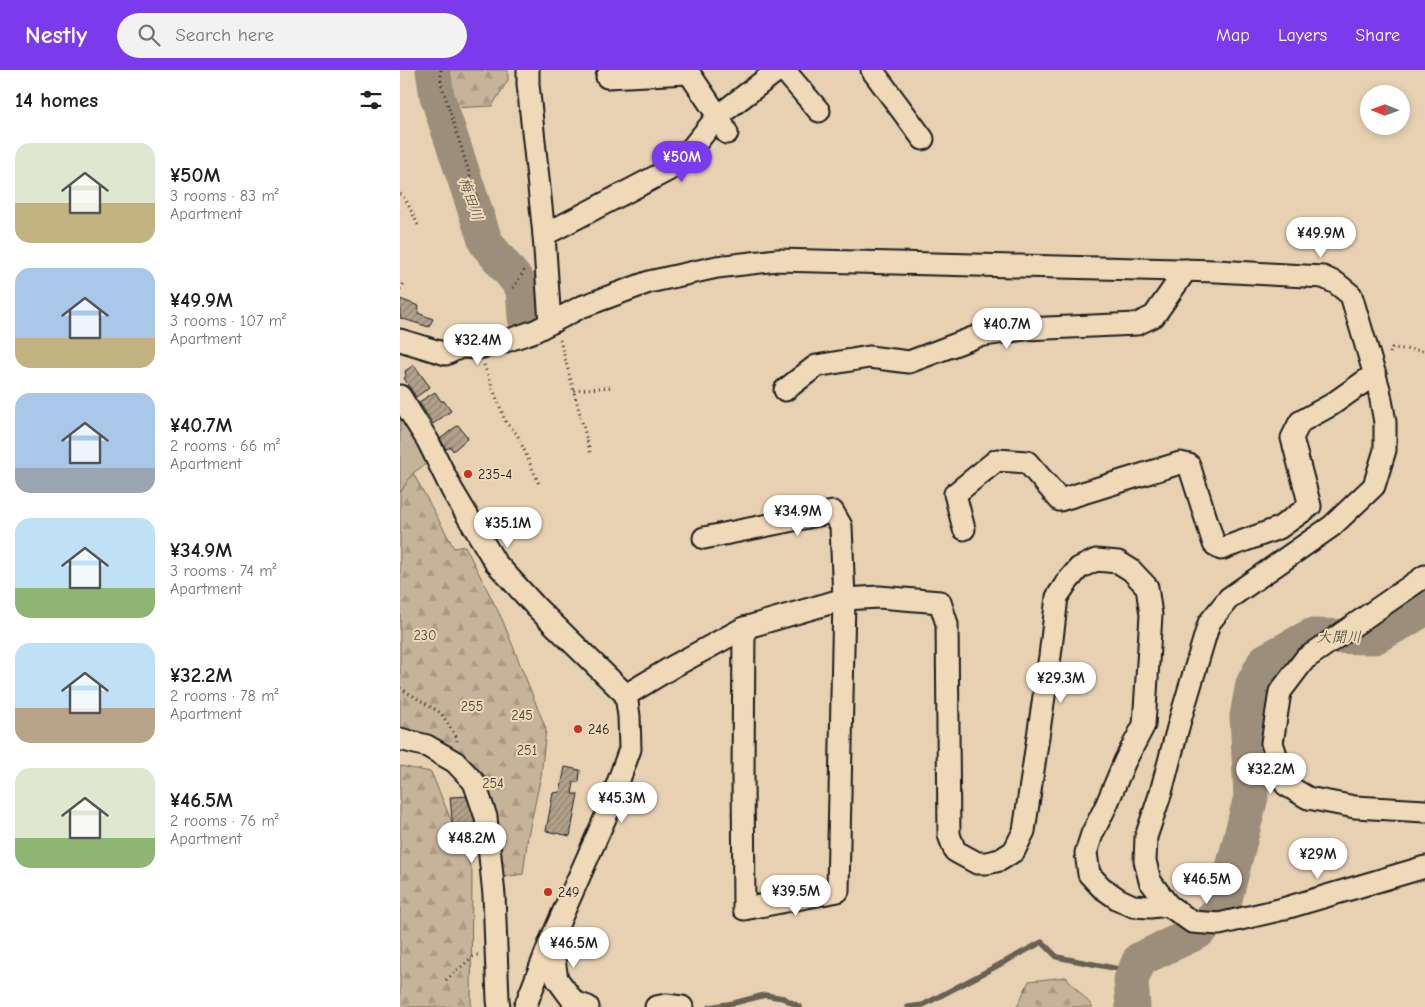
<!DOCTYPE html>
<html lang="en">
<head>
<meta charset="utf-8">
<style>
	:root { --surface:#fff; --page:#f2f2f2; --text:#202124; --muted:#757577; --accent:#7c3aed }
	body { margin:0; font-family:"Comic Neue","Klee One",sans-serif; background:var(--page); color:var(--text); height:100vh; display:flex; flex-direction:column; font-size:19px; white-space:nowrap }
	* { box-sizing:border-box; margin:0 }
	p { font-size:16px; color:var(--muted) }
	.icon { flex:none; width:28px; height:28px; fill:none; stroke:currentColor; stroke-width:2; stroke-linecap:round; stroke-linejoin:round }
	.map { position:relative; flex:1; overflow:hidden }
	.sheet { display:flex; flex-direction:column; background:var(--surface); width:400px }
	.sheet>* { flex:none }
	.needle { width:32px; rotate:271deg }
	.buttons { position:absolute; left:960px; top:15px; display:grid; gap:10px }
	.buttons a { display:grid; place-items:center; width:50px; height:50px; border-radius:50%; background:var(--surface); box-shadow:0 2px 8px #0003; font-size:25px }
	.price { position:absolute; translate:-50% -42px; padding:0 11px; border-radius:18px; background:#fff; color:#222; font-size:16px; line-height:32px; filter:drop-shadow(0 1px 2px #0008) }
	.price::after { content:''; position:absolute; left:50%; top:30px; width:15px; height:11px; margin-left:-8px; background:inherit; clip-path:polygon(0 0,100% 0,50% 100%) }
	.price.active { background:var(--accent); color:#fff }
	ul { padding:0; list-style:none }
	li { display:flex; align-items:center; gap:15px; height:125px; padding:0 15px }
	li span { display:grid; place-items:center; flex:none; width:140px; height:100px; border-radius:15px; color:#555 }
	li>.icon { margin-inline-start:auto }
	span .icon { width:60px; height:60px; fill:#fffc; stroke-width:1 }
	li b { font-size:21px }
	h2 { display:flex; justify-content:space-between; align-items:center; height:60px; padding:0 15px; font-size:21px }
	header { display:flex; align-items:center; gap:30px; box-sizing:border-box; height:70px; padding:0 25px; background:var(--accent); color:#fff }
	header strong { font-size:24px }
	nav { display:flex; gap:28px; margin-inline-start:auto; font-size:18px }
	.search { width:350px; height:45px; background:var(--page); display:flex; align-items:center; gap:12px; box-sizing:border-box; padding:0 18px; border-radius:28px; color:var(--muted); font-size:19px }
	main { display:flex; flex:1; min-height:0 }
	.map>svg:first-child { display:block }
</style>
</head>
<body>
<header>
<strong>Nestly</strong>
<div class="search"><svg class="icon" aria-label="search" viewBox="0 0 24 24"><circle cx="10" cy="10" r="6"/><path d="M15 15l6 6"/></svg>Search here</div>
<nav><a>Map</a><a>Layers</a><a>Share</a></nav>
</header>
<main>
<section class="sheet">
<h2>14 homes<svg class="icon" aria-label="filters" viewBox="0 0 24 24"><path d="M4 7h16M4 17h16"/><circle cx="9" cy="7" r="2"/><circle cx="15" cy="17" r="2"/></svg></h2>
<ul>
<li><span style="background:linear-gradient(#dfe7d0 60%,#c2b280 0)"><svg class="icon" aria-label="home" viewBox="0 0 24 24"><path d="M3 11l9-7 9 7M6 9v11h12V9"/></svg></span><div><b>¥50M</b><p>3 rooms · 83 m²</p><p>Apartment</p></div></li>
<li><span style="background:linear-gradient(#a9c7e8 70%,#c2b280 0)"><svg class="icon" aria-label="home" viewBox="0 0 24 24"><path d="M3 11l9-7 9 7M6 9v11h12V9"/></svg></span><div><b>¥49.9M</b><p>3 rooms · 107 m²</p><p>Apartment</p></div></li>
<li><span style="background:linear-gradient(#a9c7e8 75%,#9aa5b1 0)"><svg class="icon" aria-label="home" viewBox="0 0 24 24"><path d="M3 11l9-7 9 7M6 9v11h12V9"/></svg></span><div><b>¥40.7M</b><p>2 rooms · 66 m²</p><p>Apartment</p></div></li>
<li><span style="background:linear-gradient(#bfe0f5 70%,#8fb573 0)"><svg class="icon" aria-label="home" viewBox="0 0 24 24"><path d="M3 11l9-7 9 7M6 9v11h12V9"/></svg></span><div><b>¥34.9M</b><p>3 rooms · 74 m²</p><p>Apartment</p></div></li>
<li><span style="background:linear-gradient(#bfe0f5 65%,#b9a48a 0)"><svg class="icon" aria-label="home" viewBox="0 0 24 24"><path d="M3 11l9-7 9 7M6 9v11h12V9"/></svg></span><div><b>¥32.2M</b><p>2 rooms · 78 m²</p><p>Apartment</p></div></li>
<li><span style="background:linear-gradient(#dfe7d0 70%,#8fb573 0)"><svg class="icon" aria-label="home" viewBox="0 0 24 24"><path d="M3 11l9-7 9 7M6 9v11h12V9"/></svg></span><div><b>¥46.5M</b><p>2 rooms · 76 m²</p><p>Apartment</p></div></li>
</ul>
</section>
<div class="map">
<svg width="1025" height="937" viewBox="0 0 1025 937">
	<defs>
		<pattern id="forest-firs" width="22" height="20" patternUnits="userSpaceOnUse" patternTransform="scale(1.25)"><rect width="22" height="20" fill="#c6b399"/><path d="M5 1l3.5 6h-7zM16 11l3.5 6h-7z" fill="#aa9983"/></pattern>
		<pattern id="building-hatch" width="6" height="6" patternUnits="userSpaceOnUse" patternTransform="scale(1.25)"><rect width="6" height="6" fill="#b2a18b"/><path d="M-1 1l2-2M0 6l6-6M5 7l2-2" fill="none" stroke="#908271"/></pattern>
	</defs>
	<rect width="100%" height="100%" fill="#e8d1b2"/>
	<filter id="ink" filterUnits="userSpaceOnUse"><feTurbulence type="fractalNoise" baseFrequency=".02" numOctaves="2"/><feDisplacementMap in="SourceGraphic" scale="10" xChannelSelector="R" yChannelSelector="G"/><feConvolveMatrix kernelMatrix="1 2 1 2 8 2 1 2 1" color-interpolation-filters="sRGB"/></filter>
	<g filter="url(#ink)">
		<polygon fill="#c6b399" stroke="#71685a" points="0,342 30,391 13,403 0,423"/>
		<g fill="url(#forest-firs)" stroke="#71685a">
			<polygon points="48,0 108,0 108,10 92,36 52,38"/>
			<polygon points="13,403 54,478 65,476 102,549 146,659 141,706 128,766 123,804 92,809 74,712 0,669 0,423"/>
			<polygon points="0,696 31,702 72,800 71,937 0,937"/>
			<polygon points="666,907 693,937 617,937 629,911"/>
		</g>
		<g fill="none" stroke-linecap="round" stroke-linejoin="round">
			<g stroke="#696054" stroke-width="5.5">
				<polyline points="310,937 334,933 365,925 383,928 400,937"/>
				<polyline points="508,937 523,935 642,872 657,887 734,902"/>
			</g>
			<g stroke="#9c8e7a" stroke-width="35">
				<polyline points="33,0 37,26 86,173 123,218 125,248"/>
				<polyline points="733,937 731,910 740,889 798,862 823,837 851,727 847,646 853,614 865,591 911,566 974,567 1006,550 1025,538"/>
			</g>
		</g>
		<g fill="url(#building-hatch)" stroke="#1c1c1c">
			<polygon points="0,229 19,236 18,243 33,249 29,257 0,248"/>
			<polygon points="14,295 30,317 16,327 4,308 6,306 5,301"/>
			<polygon points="35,322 41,331 44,331 51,341 33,354 19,332"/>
			<polygon points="58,355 68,368 53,381 51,377 46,379 40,369"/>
			<polygon points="165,697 180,700 179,712 174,712 172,724 178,724 170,766 146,761 153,723 160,722"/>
			<polygon points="70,726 78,759 53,760 50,727"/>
		</g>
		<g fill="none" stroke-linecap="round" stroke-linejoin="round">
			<defs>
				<g id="minor">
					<polyline points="128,0 128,14 144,165 150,253"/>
					<polyline points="287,0 318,46 327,63"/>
					<polyline points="384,0 419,41"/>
					<polyline points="472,0 523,69"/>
					<polyline points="207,7 288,3"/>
					<polyline points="144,165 278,95 318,46 378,0"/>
					<polyline points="0,270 46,284 61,277 78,278 103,272 135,261 181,237 249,212 317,197 377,190 817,201 923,207 936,213 951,225 979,319 985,352 985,380 974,416 932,456 829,528 809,553 780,650 761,722 746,767 745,791 750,811 768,835 792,852 819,854 879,840 1025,797"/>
					<polyline points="385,320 416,296 469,287 509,292 578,266 625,259 737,254 754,246 786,200"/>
					<polyline points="0,326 28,371 52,420 95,492 137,538 226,625 229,646 230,679 206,746 151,870 125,937"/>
					<polyline points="564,459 555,424 597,390 627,392 660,430 780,393 789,395 814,474 821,479 879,458 910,436 892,368 900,352 931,335 975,304"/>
					<polyline points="304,468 433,442 441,456 444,529 438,821 344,839 343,704 344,558"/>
					<polyline points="1025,506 905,589 880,622 872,673 886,715 908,728 955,737 1025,741"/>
					<polyline points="226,625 274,596 344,558 444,529 479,527 540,532 547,554 549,765 555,781 577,793 587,793 600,790 614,781 624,761 650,586 657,527 667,512 679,498 696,490 718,492 731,500 747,517 751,545 744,655 725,691 706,736 692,764 686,783 689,804 701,817 718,829 733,836 750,837 768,835"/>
					<polyline points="0,669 27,676 55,692 74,712 86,747 94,825 98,930 99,937"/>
					<polyline points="151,871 157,909 174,932 188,937"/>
					<polyline points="256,937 266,935 282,937"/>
				</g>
			</defs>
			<use href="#minor" stroke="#1c1c1c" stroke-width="25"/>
			<g stroke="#1c1c1c" stroke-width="3" stroke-dasharray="1 4" stroke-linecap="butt">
				<polyline points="41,0 41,13 78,131"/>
				<polyline points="0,124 6,130 18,155"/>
				<polyline points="113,218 126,198"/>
				<polyline points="0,219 4,213"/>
				<polyline points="160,270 191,385"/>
				<polyline points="990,283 992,278 1025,281"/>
				<polyline points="84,295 106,353 117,364 139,414"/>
				<polyline points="174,320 213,317"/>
				<polyline points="0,618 41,643 57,668 57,671"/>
				<polyline points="46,910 75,885 78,885"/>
			</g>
			<use href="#minor" stroke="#f0d9b8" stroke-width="21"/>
		</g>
	</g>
	<g fill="#c8321e" stroke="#f0d9b8" stroke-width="2">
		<circle cx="68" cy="404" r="5"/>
		<circle cx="178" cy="659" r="5"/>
		<circle cx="148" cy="822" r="5"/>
	</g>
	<g text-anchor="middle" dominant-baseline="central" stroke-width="4" stroke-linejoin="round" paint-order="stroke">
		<g font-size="14" fill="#1c1c1c" stroke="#f0d9b8" text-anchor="start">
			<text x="78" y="404">235-4</text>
			<text x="188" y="659">246</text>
			<text x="158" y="822">249</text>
		</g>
		<g font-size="14" fill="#46423b" stroke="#f0d9b8">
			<text x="25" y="565">230</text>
			<text x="72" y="636">255</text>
			<text x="122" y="645">245</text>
			<text x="127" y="680">251</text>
			<text x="93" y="713">254</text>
		</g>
		<g font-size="15" font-style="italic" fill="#49443d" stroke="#f0d9b8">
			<text transform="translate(71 129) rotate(71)">梅田川</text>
			<text x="939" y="567">大聞川</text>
		</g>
	</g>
</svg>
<div class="buttons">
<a><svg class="needle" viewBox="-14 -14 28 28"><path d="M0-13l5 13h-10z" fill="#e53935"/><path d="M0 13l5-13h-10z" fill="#757577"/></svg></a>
</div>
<b class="price active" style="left:282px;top:113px">¥50M</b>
<b class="price" style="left:921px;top:189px">¥49.9M</b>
<b class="price" style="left:607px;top:280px">¥40.7M</b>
<b class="price" style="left:78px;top:296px">¥32.4M</b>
<b class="price" style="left:398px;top:467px">¥34.9M</b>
<b class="price" style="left:108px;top:479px">¥35.1M</b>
<b class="price" style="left:661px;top:634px">¥29.3M</b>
<b class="price" style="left:871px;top:725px">¥32.2M</b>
<b class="price" style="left:222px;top:754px">¥45.3M</b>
<b class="price" style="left:72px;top:794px">¥48.2M</b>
<b class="price" style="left:918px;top:810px">¥29M</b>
<b class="price" style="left:807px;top:835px">¥46.5M</b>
<b class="price" style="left:396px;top:847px">¥39.5M</b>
<b class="price" style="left:174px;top:899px">¥46.5M</b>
</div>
</main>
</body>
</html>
